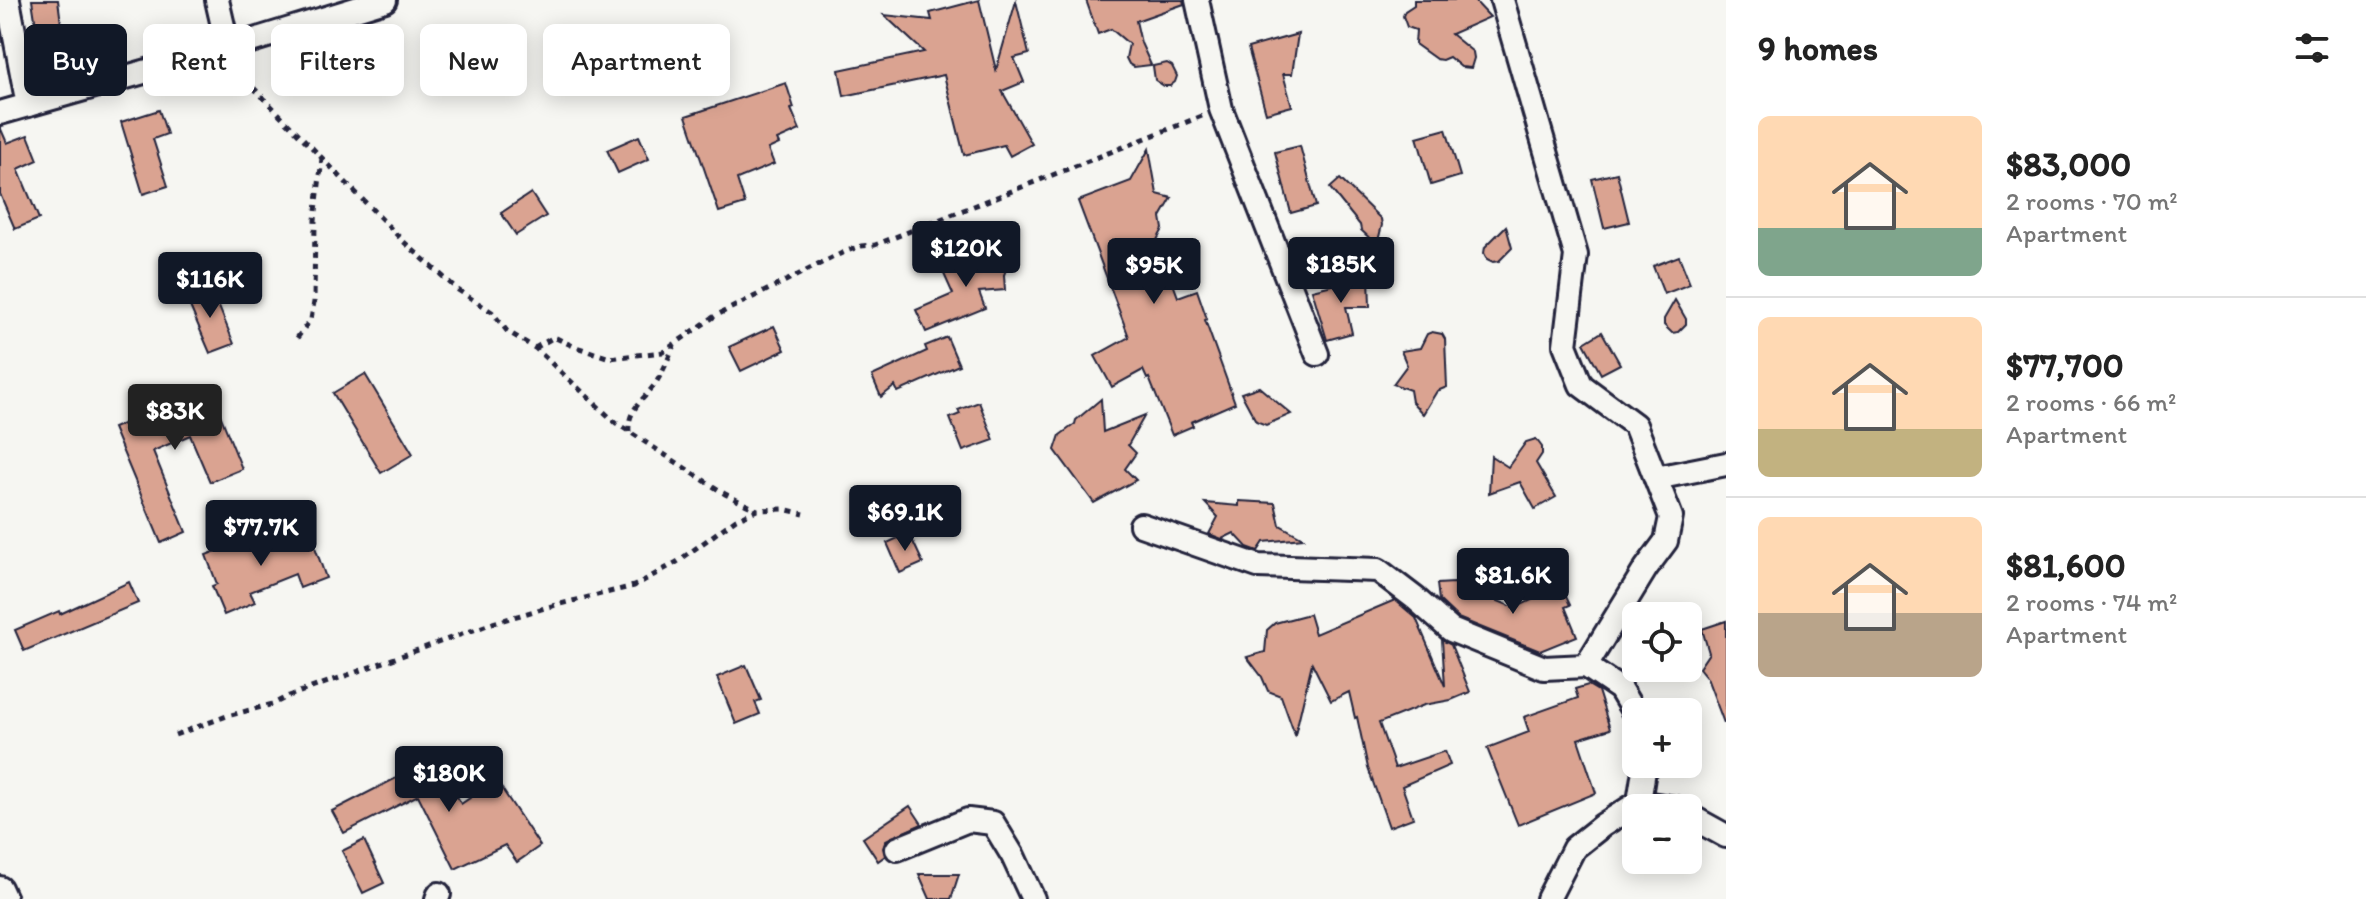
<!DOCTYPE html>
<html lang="en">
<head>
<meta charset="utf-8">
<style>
	:root { --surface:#fff; --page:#f6f6f6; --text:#222; --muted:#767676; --line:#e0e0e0; --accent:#111827 }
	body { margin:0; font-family:Itim,sans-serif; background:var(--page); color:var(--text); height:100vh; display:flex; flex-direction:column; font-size:30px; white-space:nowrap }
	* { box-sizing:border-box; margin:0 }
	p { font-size:26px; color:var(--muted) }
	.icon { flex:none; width:44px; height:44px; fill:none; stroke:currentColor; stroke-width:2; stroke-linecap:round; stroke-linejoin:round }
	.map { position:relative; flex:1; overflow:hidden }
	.side { display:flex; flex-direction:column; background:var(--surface); width:640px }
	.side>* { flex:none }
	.guide { position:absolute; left:24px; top:24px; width:760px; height:72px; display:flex; gap:16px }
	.buttons { position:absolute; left:1622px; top:602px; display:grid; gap:16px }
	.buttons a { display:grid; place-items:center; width:80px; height:80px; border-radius:12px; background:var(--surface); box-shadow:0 4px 20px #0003; font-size:40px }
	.price { position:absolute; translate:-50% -68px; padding:0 18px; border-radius:8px; background:var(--accent); color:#fff; font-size:26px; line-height:52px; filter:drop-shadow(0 2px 4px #0008) }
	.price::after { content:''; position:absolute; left:50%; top:48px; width:24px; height:18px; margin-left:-12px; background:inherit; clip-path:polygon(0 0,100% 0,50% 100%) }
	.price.selected { background:#222; color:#fff }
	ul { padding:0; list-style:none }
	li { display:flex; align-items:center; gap:24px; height:200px; padding:0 32px }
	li+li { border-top:2px solid var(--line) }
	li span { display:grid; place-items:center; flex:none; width:224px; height:160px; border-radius:12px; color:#555 }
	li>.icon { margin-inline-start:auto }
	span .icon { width:96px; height:96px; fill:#fffc; stroke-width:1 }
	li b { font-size:34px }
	h2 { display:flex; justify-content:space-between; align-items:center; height:96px; padding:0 32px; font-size:34px }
	.tag { padding:0 28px; border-radius:12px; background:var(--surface); box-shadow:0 4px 20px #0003; font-size:28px; line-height:72px }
	.tag.selected { background:var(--accent); color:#fff }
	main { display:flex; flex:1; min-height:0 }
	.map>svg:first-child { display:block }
</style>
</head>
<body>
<main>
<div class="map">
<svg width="1726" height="899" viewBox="0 0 1726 899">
	<rect width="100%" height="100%" fill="#f6f6f2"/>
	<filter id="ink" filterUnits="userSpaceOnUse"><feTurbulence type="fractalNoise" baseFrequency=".0125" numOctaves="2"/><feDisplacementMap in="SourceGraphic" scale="16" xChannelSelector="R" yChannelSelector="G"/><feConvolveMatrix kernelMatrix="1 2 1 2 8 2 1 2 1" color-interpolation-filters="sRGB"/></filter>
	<g filter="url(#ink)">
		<g fill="#daa391" stroke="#22223b" stroke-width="2">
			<polygon points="32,0 58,0 61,23 36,26"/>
			<polygon points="979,0 996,70 1016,1 1029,54 1014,58 1024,82 1002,91 1032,144 1010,156 1004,145 964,155 944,75 844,96 839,70 924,52 884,15 932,20 930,13"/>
			<polygon points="1086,0 1183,0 1184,4 1136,21 1141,43 1151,65 1134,67 1129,64 1126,58 1129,44 1111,29 1098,34"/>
			<polygon points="1414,0 1474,0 1490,17 1451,34 1473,52 1474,58 1471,68 1461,67 1449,57 1442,60 1436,59 1415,44 1416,30 1407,27 1403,16 1405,11 1414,5"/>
			<polygon points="1298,34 1292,74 1283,74 1292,106 1266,113 1248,48"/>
			<polygon points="1167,63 1172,66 1177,76 1175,82 1170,86 1164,86 1155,80 1153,66"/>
			<polygon points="786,83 794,108 791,109 800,130 777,140 779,144 768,149 774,164 737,179 745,204 719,212 686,116"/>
			<polygon points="159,110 167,134 153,139 168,186 143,194 121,122"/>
			<polygon points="0,127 7,143 28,135 38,160 18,169 39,219 15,229 0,194"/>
			<polygon points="1446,129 1460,176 1431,185 1417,137"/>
			<polygon points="639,136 649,159 618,173 607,150"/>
			<polygon points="1300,146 1316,206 1291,213 1275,152"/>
			<polygon points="1149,149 1157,194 1172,198 1161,217 1163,229 1157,240 1178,297 1197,290 1207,319 1205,320 1235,403 1191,422 1193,426 1172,435 1149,378 1147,379 1143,370 1112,387 1095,356 1129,337 1078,201 1131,181"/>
			<polygon points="1617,173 1629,222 1604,228 1592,179"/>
			<polygon points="1340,179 1381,219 1382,225 1377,245 1361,230 1360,225 1330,188"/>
			<polygon points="531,193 546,216 516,235 501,213"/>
			<polygon points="1506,226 1512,248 1499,261 1493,262 1487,259 1484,253 1485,247"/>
			<polygon points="973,243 993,259 1010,259 1004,275 1005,290 979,292 985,308 926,332 916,310 953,294 944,274 961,267"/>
			<polygon points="1384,250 1392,277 1372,283 1365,256"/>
			<polygon points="1679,256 1690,284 1664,294 1653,266"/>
			<polygon points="1369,276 1370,307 1346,307 1352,333 1327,340 1312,290"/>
			<polygon points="211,287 234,344 210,353 186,297"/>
			<polygon points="1675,300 1686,319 1686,324 1678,332 1672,333 1664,325 1664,319"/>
			<polygon points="774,326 785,350 741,371 729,347"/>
			<polygon points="1432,332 1442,334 1445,339 1447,387 1437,391 1423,414 1412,402 1410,390 1393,384 1407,365 1401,351 1420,348 1427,334"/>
			<polygon points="1602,332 1620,364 1601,374 1584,343"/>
			<polygon points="947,337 959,365 898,392 895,386 881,397 872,376 927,351 925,346"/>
			<polygon points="365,374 413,454 381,473 333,393"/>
			<polygon points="209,387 242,469 210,482 190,435 153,451 186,532 161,543 113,428"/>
			<polygon points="1259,387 1291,414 1266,425 1256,421 1241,393"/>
			<polygon points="1101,399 1103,432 1145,415 1128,445 1136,453 1125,469 1136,480 1094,503 1055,450 1060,435 1075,424 1076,420"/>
			<polygon points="979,402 994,440 963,451 950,418 960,414 958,410"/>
			<polygon points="1536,439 1542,447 1542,454 1536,463 1556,497 1535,509 1520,482 1489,493 1491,456 1508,467 1526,442"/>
			<polygon points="939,488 949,511 899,533 889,510"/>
			<polygon points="1239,501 1275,503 1280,525 1303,538 1264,542 1258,551 1247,547 1234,533 1222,539 1209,534 1218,517 1205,503 1239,506"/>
			<polygon points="264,532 270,547 310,533 326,578 300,588 295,574 250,592 255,602 224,615 212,586 217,584 206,555"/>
			<polygon points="909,533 923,563 900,573 887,543"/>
			<polygon points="129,582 138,603 24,651 15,630 59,611 60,614"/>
			<polygon points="1454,583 1515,608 1561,586 1570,605 1565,607 1577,636 1540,651 1458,618 1439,600 1437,584"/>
			<polygon points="1395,600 1416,618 1445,686 1442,640 1451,645 1470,692 1451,700 1424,705 1379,723 1395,768 1445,751 1450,765 1402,786 1413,818 1389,827 1368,768 1357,717 1355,718 1349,692 1331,701 1312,663 1295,735 1281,696 1268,691 1262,677 1247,657 1265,652 1267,630 1275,623 1309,614 1315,634"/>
			<polygon points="1726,621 1726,723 1724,723 1707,678 1699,668 1709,653 1702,629"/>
			<polygon points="746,665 761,700 755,702 760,714 736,724 717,677"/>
			<polygon points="1588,685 1598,691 1610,729 1578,739 1596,793 1518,825 1487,748 1529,732 1524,717 1578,698 1575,689"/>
			<polygon points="437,757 461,804 496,780 540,846 517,862 505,845 455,869 418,795 344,833 332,811"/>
			<polygon points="910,806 922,824 886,840 883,848 885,856 878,861 863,838"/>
			<polygon points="364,840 384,883 363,893 342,851"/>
			<polygon points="919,874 959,874 951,899 930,899"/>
		</g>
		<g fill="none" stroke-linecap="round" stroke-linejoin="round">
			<defs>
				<g id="street">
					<polyline points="8,0 28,105"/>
					<polyline points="217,0 228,48"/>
					<polyline points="1197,0 1221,109 1317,354"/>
					<polyline points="1502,0 1576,255 1565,345 1581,385 1635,425 1671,517 1666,541 1646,568 1586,666"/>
					<polyline points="0,113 228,48 385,0"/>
					<polyline points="1656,478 1726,464"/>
					<polyline points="1141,525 1258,566 1378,570 1416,599 1451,630 1544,668 1586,666 1620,689 1636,716"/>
					<polyline points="1639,802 1645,764"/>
					<polyline points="1688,815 1726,836"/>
					<polyline points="897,849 968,820 993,823 1013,856 1033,899"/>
					<polyline points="0,888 5,899"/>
					<polyline points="437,899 439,894"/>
					<polyline points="1548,899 1574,848 1603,825 1639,802 1675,808"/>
				</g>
			</defs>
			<use href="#street" stroke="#22223b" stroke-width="28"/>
			<g stroke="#22223b" stroke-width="5" stroke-dasharray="6 6" stroke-linecap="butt">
				<polyline points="239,68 245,79 403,241 458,290 492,312 507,331 535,348 616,423 725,494 757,510"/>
				<polyline points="297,338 311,319 314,302 315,220 322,158"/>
				<polyline points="535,348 554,337 573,346 610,358 663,352 715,316 844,252 861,246 875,245 1202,116"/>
				<path d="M 629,432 C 627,408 645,400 657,381 C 664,370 669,357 674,345"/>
				<polyline points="175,735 227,716 273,704 289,696 493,623 548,607 634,586 677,562 736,519 757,510 783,509 804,514"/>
			</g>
			<use href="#street" stroke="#f6f6f2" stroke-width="22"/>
		</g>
	</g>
</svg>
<div class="buttons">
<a><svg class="icon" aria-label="locate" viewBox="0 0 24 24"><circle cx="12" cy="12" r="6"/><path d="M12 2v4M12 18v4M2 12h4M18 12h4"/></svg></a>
<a>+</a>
<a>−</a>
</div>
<b class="price" style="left:966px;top:289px">$120K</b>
<b class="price" style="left:1341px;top:305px">$185K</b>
<b class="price" style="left:1154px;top:306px">$95K</b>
<b class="price" style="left:210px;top:320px">$116K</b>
<b class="price selected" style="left:175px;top:452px">$83K</b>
<b class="price" style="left:905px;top:553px">$69.1K</b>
<b class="price" style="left:261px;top:568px">$77.7K</b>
<b class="price" style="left:1513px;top:616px">$81.6K</b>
<b class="price" style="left:449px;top:814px">$180K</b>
<div class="guide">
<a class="tag selected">Buy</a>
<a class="tag">Rent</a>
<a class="tag">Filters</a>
<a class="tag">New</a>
<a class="tag">Apartment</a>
</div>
</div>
<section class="side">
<h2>9 homes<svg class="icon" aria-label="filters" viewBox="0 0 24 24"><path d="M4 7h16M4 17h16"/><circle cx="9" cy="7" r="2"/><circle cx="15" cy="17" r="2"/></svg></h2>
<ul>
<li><span style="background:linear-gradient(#ffd9b3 70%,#7fa58c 0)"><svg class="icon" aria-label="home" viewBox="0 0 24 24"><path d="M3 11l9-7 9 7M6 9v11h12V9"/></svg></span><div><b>$83,000</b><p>2 rooms · 70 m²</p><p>Apartment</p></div></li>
<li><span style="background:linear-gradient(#ffd9b3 70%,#c2b280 0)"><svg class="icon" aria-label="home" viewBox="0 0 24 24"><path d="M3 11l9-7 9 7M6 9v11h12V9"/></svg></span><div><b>$77,700</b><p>2 rooms · 66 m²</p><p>Apartment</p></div></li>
<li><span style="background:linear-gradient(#ffd9b3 60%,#b9a48a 0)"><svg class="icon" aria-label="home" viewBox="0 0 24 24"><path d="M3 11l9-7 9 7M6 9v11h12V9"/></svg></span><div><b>$81,600</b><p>2 rooms · 74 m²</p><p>Apartment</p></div></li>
</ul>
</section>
</main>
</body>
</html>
